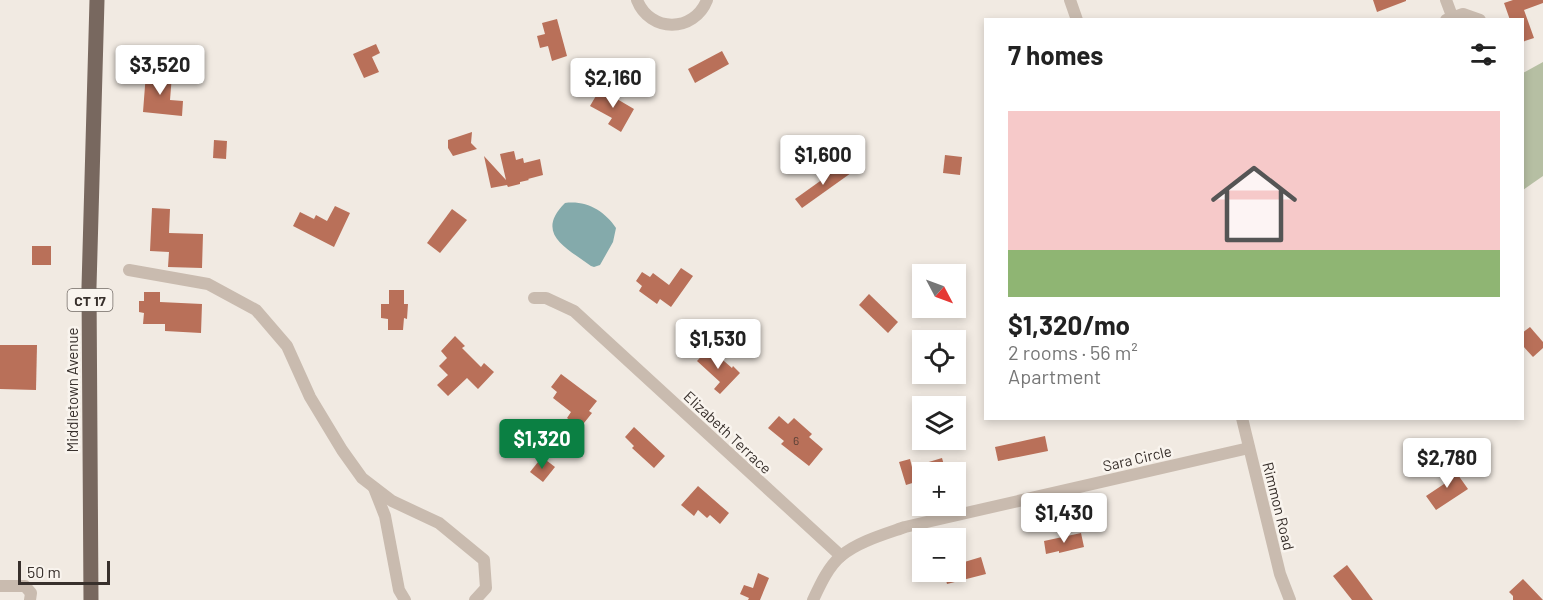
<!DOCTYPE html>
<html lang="en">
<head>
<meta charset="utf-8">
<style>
	:root { --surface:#fff; --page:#f6f6f6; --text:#222; --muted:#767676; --accent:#0b8043 }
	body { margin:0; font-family:Barlow,sans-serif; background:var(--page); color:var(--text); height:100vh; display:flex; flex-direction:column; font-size:22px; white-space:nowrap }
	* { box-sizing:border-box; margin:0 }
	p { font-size:20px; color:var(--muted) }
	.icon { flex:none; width:33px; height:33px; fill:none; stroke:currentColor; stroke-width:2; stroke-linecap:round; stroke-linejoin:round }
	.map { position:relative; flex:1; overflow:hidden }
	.sheet { position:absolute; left:984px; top:18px; width:540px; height:402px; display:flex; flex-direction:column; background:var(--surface); border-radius:0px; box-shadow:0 3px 9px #0003 }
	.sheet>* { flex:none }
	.needle { width:39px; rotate:131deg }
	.tools { position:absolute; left:912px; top:264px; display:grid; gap:12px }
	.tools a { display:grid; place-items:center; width:54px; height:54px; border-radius:0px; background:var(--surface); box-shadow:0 3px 9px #0003; font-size:30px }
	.scale { position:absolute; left:18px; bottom:15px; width:92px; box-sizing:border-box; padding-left:6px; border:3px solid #38302c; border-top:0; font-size:16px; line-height:21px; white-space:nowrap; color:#38302c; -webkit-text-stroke:4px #f9f4ee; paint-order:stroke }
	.price { position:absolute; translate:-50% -51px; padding:0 14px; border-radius:6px; background:#fff; color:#222; font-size:20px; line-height:39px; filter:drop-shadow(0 2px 3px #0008) }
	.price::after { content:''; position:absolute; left:50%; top:36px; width:18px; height:14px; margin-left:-9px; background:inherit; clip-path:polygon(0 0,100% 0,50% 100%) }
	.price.active { background:var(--accent); color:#fff }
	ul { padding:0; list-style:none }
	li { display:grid; align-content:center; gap:12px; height:318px; padding:0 24px }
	li span { display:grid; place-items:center; height:186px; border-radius:0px; color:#555 }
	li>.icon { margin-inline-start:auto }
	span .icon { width:108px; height:108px; fill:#fffc; stroke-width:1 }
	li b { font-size:26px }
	h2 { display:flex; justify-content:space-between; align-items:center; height:72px; padding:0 24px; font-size:26px }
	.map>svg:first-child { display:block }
</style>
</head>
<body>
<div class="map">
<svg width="1543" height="600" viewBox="0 0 1543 600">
	<rect width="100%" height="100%" fill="#f1eae2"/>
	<polygon fill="#b6bfa3" points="1543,62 1543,176 1523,190 1523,73"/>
	<path fill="#84aaab" d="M 565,203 C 586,200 605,211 616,228 L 613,242 L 600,265 L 594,267 L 591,266 C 567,248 534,234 565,203 Z"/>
	<g fill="#b97059">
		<polygon points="1373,0 1406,0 1406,1 1377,12"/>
		<polygon points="1513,0 1543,0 1543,3 1524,10 1534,38 1522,42 1522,20 1510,20 1504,3"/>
		<polygon points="557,19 567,56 552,61 548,46 540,48 537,36 545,34 542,23"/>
		<polygon points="376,44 380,53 372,57 379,72 364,78 353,54"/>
		<polygon points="722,51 729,64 695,83 688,69"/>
		<polygon points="146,73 172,75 170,100 183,101 182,116 143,112"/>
		<polygon points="600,89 634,109 621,132 608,124 612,118 590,106"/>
		<polygon points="472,132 471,143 477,149 453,156 448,148 448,140"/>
		<polygon points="214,140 227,141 226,159 213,158"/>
		<polygon points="514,151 516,160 523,158 524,163 540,159 543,175 528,179 529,180 520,182 520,184 508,187 507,185 491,188 484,156 506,180 500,154"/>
		<polygon points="945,155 962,157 960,175 943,173"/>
		<polygon points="844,164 851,173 802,208 795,199"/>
		<polygon points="335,206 350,213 334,247 293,226 300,212 314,219 316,215 327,221"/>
		<polygon points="152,208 170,209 169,233 203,234 202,268 168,267 169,252 150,251"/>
		<polygon points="452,209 467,220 440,253 427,243"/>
		<rect x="32" y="246" width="19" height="19"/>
		<polygon points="681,268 693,276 671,307 660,299 657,304 639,291 642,286 636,281 642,272 650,277 653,273 669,285"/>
		<polygon points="389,290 404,290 404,304 408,304 407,319 404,318 403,330 388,330 388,319 381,318 381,304 389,304"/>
		<polygon points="144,292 160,292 160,302 202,304 201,333 165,331 165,324 143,324 144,313 139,312 139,301 144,301"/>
		<polygon points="869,294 898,322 888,333 859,305"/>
		<polygon points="1530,327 1543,342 1543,348 1533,357 1522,345 1522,333"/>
		<polygon points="455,336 465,346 462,348 481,367 484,363 494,372 478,389 467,378 448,396 437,385 448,375 439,366 447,358 441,351"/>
		<polygon points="0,345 37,345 36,390 0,389"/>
		<polygon points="709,348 732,368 733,366 740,373 720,394 714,389 720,382 697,361"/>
		<polygon points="561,374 597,401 589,411 592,413 580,428 567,418 571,412 553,398 557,392 551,387"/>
		<polygon points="779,416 788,424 794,418 812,434 809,437 823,449 809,466 781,444 784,441 768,428"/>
		<polygon points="634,427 665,456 654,468 632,448 634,446 625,437"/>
		<polygon points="1045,436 1048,451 998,461 995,447"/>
		<polygon points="542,457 555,467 543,482 530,472"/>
		<polygon points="942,458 946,472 922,472 922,480 906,485 899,462 910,459 912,467"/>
		<polygon points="1451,465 1468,489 1436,510 1426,496 1447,482 1440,472"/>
		<polygon points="698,486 729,513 720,524 710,515 707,518 698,510 694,516 681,505"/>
		<polygon points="1081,533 1084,547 1059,553 1059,551 1046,554 1044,541"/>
		<polygon points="981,557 986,574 947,584 944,572 956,572 956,568 962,566 961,563"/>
		<polygon points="1347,565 1362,585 1373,600 1352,600 1333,576"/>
		<polygon points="758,573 769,578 760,600 748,600 749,598 740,594 744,585 753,588"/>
		<polygon points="1523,579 1543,600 1513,600 1513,596 1509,592"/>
	</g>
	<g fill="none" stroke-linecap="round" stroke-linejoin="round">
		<g stroke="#c9bbaf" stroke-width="12">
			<path d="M 637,0 C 650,33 694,33 707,0"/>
			<polyline points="1070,0 1077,20"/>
			<polyline points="1446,0 1452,16"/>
			<polyline points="1446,20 1463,14 1480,20"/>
			<polyline points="129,270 208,284 256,310 287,346 310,397 342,450 362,478 392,501 439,523 484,560 486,588 475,600"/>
			<polyline points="534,298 546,298 574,311 841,556"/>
			<polyline points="1242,418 1280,574 1290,600"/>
			<polyline points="374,488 385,516 399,590 405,600"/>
			<polyline points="0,586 25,586 31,593 30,600"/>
			<path d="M 813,600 C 820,585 828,567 841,556 C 857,542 885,534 905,527 L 1249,448"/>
		</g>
		<polyline stroke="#78685f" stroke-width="15" points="91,600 89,287 97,0"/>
	</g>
	<g text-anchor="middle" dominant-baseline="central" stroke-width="5" stroke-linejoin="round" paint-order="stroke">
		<g font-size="12" fill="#584037">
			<text x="796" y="440">6</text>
		</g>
		<rect fill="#f9f4ee" stroke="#726b66" stroke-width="1.5" x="67.5" y="289" width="45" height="22" rx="4.5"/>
		<g font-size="14" font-weight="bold" fill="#38302c">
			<text x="90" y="300">CT 17</text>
		</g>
		<g font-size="15" fill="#38302c" stroke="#f9f4ee">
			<text transform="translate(72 390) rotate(-90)">Middletown Avenue</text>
			<text transform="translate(728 432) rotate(43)">Elizabeth Terrace</text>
			<text transform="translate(1137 458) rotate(-13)">Sara Circle</text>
			<text transform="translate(1279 506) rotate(76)">Rimmon Road</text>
		</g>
	</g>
</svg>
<div class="tools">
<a><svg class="needle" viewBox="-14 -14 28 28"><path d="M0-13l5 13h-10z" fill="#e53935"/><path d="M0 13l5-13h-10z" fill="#767676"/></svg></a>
<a><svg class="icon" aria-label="locate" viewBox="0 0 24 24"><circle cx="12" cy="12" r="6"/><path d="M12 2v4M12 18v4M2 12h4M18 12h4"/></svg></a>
<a><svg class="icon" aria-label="layers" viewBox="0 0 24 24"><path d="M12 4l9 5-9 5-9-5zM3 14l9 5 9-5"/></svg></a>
<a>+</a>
<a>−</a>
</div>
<div class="scale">50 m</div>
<b class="price" style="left:160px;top:96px">$3,520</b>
<b class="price" style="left:613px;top:109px">$2,160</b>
<b class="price" style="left:823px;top:186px">$1,600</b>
<b class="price" style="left:718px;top:370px">$1,530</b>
<b class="price active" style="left:542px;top:470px">$1,320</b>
<b class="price" style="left:1447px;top:489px">$2,780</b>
<b class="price" style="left:1064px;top:544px">$1,430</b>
<section class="sheet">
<h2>7 homes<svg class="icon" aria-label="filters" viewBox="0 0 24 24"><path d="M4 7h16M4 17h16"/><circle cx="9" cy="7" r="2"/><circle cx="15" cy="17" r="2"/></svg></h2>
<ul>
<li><span style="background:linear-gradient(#f6c9c9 75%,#8fb573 0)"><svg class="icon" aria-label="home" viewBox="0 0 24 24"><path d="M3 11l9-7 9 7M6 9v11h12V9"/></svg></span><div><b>$1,320/mo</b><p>2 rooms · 56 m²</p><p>Apartment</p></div></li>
</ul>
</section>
</div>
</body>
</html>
